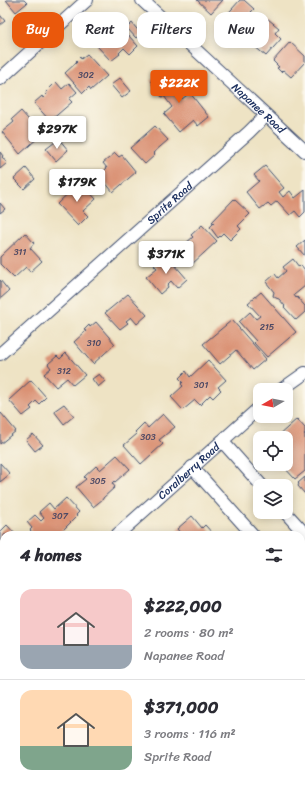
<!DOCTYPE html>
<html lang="en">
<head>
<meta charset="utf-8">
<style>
	:root { --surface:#fff; --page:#f7f7f7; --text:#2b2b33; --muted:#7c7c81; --line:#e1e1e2; --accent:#ea580c }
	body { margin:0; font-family:Sriracha,sans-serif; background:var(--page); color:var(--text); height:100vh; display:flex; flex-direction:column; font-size:15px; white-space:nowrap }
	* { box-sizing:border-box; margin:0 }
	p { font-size:13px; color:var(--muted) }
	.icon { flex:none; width:22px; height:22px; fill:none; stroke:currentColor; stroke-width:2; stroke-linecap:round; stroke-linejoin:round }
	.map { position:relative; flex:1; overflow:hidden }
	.sheet { position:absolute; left:0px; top:531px; width:305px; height:256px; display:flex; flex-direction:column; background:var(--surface); border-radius:12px 12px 0 0; box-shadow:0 2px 10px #0003 }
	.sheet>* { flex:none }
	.top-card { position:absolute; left:12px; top:12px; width:281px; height:36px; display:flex; gap:8px }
	.needle { width:26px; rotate:261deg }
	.controls { position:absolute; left:253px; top:383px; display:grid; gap:8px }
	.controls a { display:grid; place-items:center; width:40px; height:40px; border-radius:8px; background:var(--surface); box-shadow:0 2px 10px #0003; font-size:20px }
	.price { position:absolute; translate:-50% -34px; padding:0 9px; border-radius:4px; background:#fff; color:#222; font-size:13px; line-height:26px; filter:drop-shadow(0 1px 2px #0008) }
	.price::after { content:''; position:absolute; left:50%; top:24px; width:12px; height:9px; margin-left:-6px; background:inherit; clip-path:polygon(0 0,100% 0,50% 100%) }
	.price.on { background:var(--accent); color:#fff }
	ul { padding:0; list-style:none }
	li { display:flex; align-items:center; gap:12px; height:100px; padding:0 20px }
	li+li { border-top:1px solid var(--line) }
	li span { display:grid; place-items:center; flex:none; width:112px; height:80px; border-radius:12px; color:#555 }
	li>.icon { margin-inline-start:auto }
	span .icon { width:48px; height:48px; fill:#fffc; stroke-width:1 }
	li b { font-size:17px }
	h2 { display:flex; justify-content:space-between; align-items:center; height:48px; padding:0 20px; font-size:17px }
	.chip { padding:0 14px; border-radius:12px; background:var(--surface); box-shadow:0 2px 10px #0003; font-size:14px; line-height:36px }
	.chip.on { background:var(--accent); color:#fff }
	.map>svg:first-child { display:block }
</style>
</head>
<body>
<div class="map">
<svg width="305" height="787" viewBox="0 0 305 787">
	<rect width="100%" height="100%" fill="#fbf7ec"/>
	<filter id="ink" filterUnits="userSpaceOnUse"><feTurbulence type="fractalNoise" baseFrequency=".025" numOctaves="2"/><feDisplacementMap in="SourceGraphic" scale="8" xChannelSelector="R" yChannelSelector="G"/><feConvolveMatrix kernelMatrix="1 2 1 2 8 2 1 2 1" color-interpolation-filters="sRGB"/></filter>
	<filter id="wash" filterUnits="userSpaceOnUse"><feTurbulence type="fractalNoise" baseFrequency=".012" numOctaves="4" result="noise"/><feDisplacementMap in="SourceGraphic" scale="16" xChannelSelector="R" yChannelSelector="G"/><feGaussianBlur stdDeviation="0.9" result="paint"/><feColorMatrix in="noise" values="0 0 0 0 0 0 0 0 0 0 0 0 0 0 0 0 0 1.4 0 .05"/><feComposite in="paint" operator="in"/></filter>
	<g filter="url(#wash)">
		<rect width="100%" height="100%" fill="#eee3c4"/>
		<g id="blocks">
			<g fill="#da9274">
				<polygon points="6,0 24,0 27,3 16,12"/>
				<polygon points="197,0 223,0 211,13"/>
				<polygon points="240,0 244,0 254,9 251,12 256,17 240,35 223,19"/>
				<polygon points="0,15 5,21 0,25"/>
				<polygon points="268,19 279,28 275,33 281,39 266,56 248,41"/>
				<polygon points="132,23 141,34 136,38 127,28"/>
				<polygon points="119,25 138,46 130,54 124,48 119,53 120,54 111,61 97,46 109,35 107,32 113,27 115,29"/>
				<polygon points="290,42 305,56 305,62 291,77 283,70 281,72 277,68 279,67 273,61"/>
				<polygon points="87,54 107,76 91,90 89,87 83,93 65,73 77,62 76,61 80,57 81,59"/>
				<polygon points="160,73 162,76 165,73 176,87 174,89 182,99 190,93 209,117 198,126 193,120 179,132 164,114 172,107 164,96 162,97 152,84 153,83 151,81"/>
				<polygon points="120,78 131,91 122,98 111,85"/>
				<polygon points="56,82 62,89 69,83 77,92 69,99 72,102 50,121 34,103 42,96 43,98 47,94 46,92"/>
				<polygon points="21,111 36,128 34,129 40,136 20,154 2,132 14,122 12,119"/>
				<polygon points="155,126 168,140 153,153 155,155 145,164 130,148"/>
				<polygon points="59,139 68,150 56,161 46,149"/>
				<polygon points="0,152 3,156 2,157 7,163 0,169"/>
				<polygon points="115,153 119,157 122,155 136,172 113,192 99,175 107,168 103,163"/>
				<polygon points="265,166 284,188 279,192 283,197 290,191 295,198 305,190 305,212 300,217 295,211 290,215 277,201 271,206 268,203 260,209 246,192 259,181 254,175"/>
				<polygon points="26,168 35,179 24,189 14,179"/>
				<polygon points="80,182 96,199 83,211 88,216 78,226 57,204"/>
				<polygon points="234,199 250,214 238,226 241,229 230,240 223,233 218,238 210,227 214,223 212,222"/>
				<polygon points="0,203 5,209 0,213"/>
				<polygon points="202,225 217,241 191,265 178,250 193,237 191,235"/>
				<polygon points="25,233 34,243 30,248 42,261 30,272 26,267 14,278 0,264 0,257"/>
				<polygon points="305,240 305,256 297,247"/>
				<polygon points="168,257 187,279 177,288 171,281 167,285 168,287 160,294 146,277 157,268 154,265 161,259 163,261"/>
				<polygon points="293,259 299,267 301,265 305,270 305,286 294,295 296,298 297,297 305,306 305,312 296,320 284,307 285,306 279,299 276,298 273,296 274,292 266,282 275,274 278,278 286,271 283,267"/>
				<polygon points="0,280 9,291 0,299"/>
				<polygon points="261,292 296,332 267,357 254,343 256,341 239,322 250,312 256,319 260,316 248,303"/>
				<polygon points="128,294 147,315 137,324 131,317 126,321 128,323 120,329 105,313"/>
				<polygon points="232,320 266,359 253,370 236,350 220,364 203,344"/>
				<polygon points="96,322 115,344 93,364 74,342 86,331 84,330 89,325 90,327"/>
				<polygon points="66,353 85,375 73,385 67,378 56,387 44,374 51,368 48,364 57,356 60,359"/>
				<polygon points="208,360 226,380 218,387 221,390 213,398 210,395 200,405 195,400 183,410 171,397 183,386 181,384 183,382 179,378 186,371 190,377"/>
				<polygon points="99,374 105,381 98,387 92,379"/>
				<polygon points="31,380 46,397 39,404 36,401 30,407 32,409 23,416 9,400"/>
				<polygon points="64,404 74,416 64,424 54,411"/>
				<polygon points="1,413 16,431 0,444 0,414"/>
				<polygon points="163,414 175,427 159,440 163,444 141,464 124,445 137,434 135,432 144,423 148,428"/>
				<polygon points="297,419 305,428 305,433 304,434 305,435 305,471 295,479 283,466 286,463 286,438 273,438 277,435 278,436"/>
				<polygon points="33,434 43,445 35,451 26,440"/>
				<polygon points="117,455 130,469 115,482 114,481 112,483 115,487 103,498 103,499 93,507 76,487 86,479 84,477 96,466 100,470"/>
				<polygon points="0,463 10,474 0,482"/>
				<polygon points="305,477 305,494 298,486 299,484 298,483"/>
				<polygon points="66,498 79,512 76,515 77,516 61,532 63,534 61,535 35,535 30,530 32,528 27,522 35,515 41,521 44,518 39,512 49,503 54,509"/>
				<polygon points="192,516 202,528 205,525 214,535 182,535 177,529"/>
				<polygon points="7,525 16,535 4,535 4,549 0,545 0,532"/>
				<polygon points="4,556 4,582 0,586 0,559"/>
				<polygon points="304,709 305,710 305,771 301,766 301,712"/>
				<polygon points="4,714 4,725 0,720 0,718"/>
				<polygon points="4,748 4,767 0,768 0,749"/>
				<polygon points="28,783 44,783 50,787 26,787"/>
				<polygon points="64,783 93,783 89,787 88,787 84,783 81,786 81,787 67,787"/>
				<polygon points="232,783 267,783 268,784 264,787 259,787 256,785 254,787 231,787 229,786"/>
			</g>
		</g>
	</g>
	<g filter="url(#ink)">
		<use href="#blocks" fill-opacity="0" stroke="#3b4a6d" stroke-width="1"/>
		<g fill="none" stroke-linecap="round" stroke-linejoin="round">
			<defs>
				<g id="street">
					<path id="s1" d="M 142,0 L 305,151"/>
					<polyline points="0,79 87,0"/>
					<path id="s2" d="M 0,354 L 249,132 L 255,126 L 266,116"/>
					<polyline points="281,390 305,373"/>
					<polyline points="222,441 262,486"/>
					<polyline points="192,467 253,535"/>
					<polyline points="285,512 305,534"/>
					<path id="s3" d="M 117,535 L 260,407"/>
					<polyline points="301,588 305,592"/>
					<polyline points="0,641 4,638"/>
					<polyline points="301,668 305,664"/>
					<polyline points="166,787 170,783"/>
				</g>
			</defs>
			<use href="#street" stroke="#3b4a6d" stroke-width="14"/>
			<use href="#street" stroke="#fff" stroke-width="12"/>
		</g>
	</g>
	<g text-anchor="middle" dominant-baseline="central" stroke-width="4" stroke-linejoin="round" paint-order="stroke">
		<g font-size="9" fill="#4b4864">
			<text x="86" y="75">302</text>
			<text x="20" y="252">311</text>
			<text x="267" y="327">215</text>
			<text x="94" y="343">310</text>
			<text x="64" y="371">312</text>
			<text x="201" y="385">301</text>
			<text x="148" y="437">303</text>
			<text x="98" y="481">305</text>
			<text x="60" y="516">307</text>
		</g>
		<g font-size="11" fill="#1b2f5e" stroke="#fbf7ec">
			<text stroke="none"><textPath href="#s1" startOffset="159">Napanee Road</textPath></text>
			<text stroke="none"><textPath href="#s2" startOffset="227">Sprite Road</textPath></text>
			<text stroke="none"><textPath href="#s3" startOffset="96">Coralberry Road</textPath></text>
		</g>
	</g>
</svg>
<div class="controls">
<a><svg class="needle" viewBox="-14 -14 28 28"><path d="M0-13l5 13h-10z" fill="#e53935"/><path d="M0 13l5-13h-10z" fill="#7c7c81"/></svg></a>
<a><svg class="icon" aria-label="locate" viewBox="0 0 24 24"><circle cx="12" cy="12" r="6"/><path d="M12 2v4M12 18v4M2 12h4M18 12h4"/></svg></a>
<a><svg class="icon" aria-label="layers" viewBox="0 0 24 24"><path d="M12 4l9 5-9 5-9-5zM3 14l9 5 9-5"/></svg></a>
</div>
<b class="price on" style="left:179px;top:104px">$222K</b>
<b class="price" style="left:57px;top:150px">$297K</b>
<b class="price" style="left:77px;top:203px">$179K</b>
<b class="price" style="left:166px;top:275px">$371K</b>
<div class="top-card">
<a class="chip on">Buy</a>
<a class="chip">Rent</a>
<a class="chip">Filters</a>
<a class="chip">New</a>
</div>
<section class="sheet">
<h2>4 homes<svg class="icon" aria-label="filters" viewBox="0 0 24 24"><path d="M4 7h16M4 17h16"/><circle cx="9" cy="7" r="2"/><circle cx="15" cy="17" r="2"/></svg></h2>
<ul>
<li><span style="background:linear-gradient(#f6c9c9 70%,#9aa5b1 0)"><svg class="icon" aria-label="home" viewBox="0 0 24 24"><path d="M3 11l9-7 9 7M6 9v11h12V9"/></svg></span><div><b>$222,000</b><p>2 rooms · 80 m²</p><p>Napanee Road</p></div></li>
<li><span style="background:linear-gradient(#ffd9b3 70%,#7fa58c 0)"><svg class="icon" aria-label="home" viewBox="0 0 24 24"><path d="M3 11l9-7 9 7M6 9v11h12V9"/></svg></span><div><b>$371,000</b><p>3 rooms · 116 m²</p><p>Sprite Road</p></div></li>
</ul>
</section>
</div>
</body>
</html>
